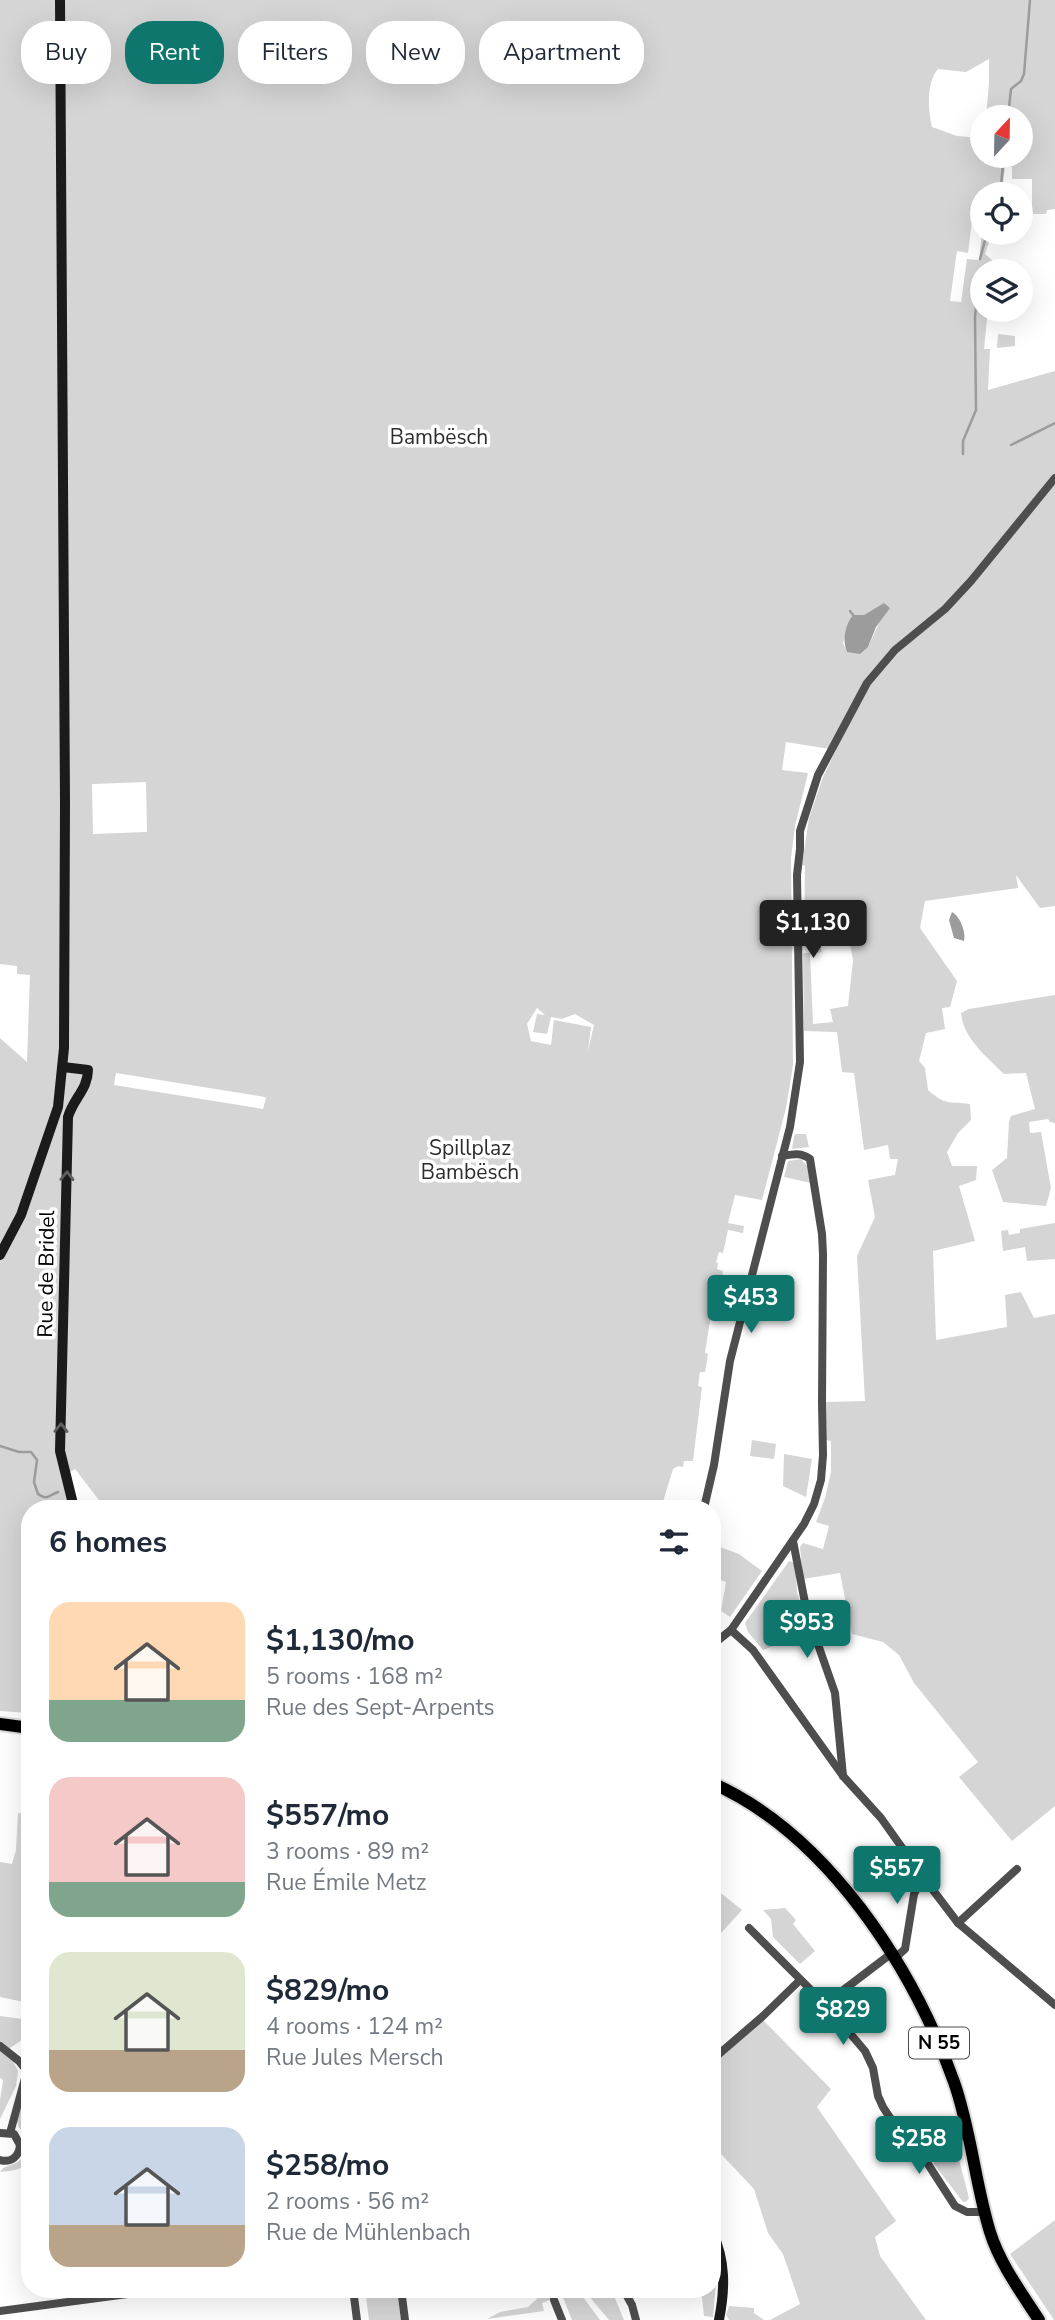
<!DOCTYPE html>
<html lang="en">
<head>
<meta charset="utf-8">
<style>
	:root { --surface:#fff; --page:#f6f6f7; --text:#1f2937; --muted:#747a83; --accent:#0f766e }
	body { margin:0; font-family:"Nunito Sans",sans-serif; background:var(--page); color:var(--text); height:100vh; display:flex; flex-direction:column; font-size:26px; white-space:nowrap }
	* { box-sizing:border-box; margin:0 }
	p { font-size:23px; color:var(--muted) }
	.icon { flex:none; width:38px; height:38px; fill:none; stroke:currentColor; stroke-width:2; stroke-linecap:round; stroke-linejoin:round }
	.map { position:relative; flex:1; overflow:hidden }
	.side { position:absolute; left:21px; top:1500px; width:700px; height:798px; display:flex; flex-direction:column; background:var(--surface); border-radius:28px; box-shadow:0 7px 28px #0002 }
	.side>* { flex:none }
	.guide { position:absolute; left:21px; top:21px; width:700px; height:63px; display:flex; gap:14px }
	.needle { width:46px; rotate:22deg }
	.controls { position:absolute; left:970px; top:105px; display:grid; gap:14px }
	.controls a { display:grid; place-items:center; width:63px; height:63px; border-radius:50%; background:var(--surface); box-shadow:0 7px 28px #0002; font-size:35px }
	.price { position:absolute; translate:-50% -60px; padding:0 16px; border-radius:7px; background:var(--accent); color:#fff; font-size:23px; line-height:46px; filter:drop-shadow(0 2px 4px #0008) }
	.price::after { content:''; position:absolute; left:50%; top:42px; width:21px; height:16px; margin-left:-10px; background:inherit; clip-path:polygon(0 0,100% 0,50% 100%) }
	.price.current { background:#222; color:#fff }
	ul { padding:0; list-style:none }
	li { display:flex; align-items:center; gap:21px; height:175px; padding:0 28px }
	li span { display:grid; place-items:center; flex:none; width:196px; height:140px; border-radius:21px; color:#555 }
	li>.icon { margin-inline-start:auto }
	span .icon { width:84px; height:84px; fill:#fffc; stroke-width:1 }
	li b { font-size:30px }
	h2 { display:flex; justify-content:space-between; align-items:center; height:84px; padding:0 28px; font-size:30px }
	.chip { padding:0 24px; border-radius:28px; background:var(--surface); box-shadow:0 7px 28px #0002; font-size:24px; line-height:63px }
	.chip.current { background:var(--accent); color:#fff }
	.map>svg:first-child { display:block }
</style>
</head>
<body>
<div class="map">
<svg width="1055" height="2320" viewBox="0 0 1055 2320">
	<rect width="100%" height="100%" fill="#fff"/>
	<g fill="#d5d5d5" fill-rule="evenodd">
		<path d="M 0,0 L 1055,0 L 1055,209 L 1047,210 L 1046,214 L 1020,214 L 1020,210 L 1032,209 L 1032,179 L 1012,179 L 1012,167 L 1005,166 L 1002,194 L 982,194 L 982,214 L 973,213 L 968,253 L 957,251 L 950,301 L 961,302 L 967,259 L 979,260 L 982,233 L 997,233 L 995,240 L 990,239 L 985,254 L 992,260 L 993,264 L 990,269 L 982,271 L 980,275 L 982,310 L 988,310 L 984,349 L 990,349 L 988,390 L 1055,371 L 1055,906 L 1040,908 L 1016,875 L 1018,888 L 925,901 L 920,928 L 957,981 L 950,1007 L 942,1008 L 945,1029 L 926,1033 L 919,1061 L 925,1068 L 928,1090 C 946,1106 949,1101 970,1104 L 971,1120 L 958,1133 L 947,1152 L 952,1166 L 977,1166 L 976,1180 L 959,1186 L 975,1241 L 933,1251 L 936,1340 L 1007,1327 L 1005,1295 L 1021,1292 L 1034,1318 L 1055,1314 L 1055,1806 L 1012,1841 L 959,1777 L 978,1762 L 914,1683 L 899,1655 L 883,1642 L 852,1634 L 840,1573 L 803,1579 L 800,1547 L 803,1543 L 823,1549 L 829,1526 L 816,1522 L 825,1498 L 831,1472 L 831,1441 L 826,1440 L 826,1402 L 865,1401 L 857,1256 L 875,1217 L 868,1180 L 895,1175 L 898,1159 L 890,1159 L 888,1145 L 864,1150 L 854,1073 L 842,1072 L 837,1032 L 804,1031 L 803,953 L 810,953 L 813,1024 L 833,1022 L 830,1009 L 848,1006 L 853,960 L 847,929 L 817,936 L 822,952 L 817,953 L 804,937 L 805,866 L 802,865 L 809,818 L 823,777 L 836,750 L 786,742 L 782,770 L 808,773 L 795,826 L 791,858 L 793,1065 L 786,1108 L 762,1200 L 735,1195 L 728,1223 L 744,1226 L 743,1233 L 728,1230 L 723,1253 L 719,1252 L 716,1262 L 718,1263 L 717,1269 L 723,1271 L 715,1314 L 711,1314 L 705,1353 L 708,1354 L 705,1372 L 700,1372 L 698,1386 L 702,1387 L 693,1461 L 684,1461 L 683,1467 L 678,1466 L 673,1469 L 661,1508 L 105,1508 L 75,1469 L 65,1475 L 74,1508 L 30,1508 L 30,1713 L 0,1711 L 0,1038 L 27,1062 L 30,975 L 17,974 L 17,966 L 0,964 ZM 989,59 L 989,83 L 986,117 L 1020,117 L 1020,156 L 982,156 L 982,138 L 957,136 L 932,127 C 928,111 926,82 938,69 L 966,72 ZM 884,604 L 880,621 L 868,647 L 847,652 L 843,643 L 853,615 L 864,615 ZM 146,782 L 147,832 L 93,834 L 92,784 ZM 537,1008 L 545,1015 L 537,1014 L 533,1032 L 547,1034 L 551,1017 L 562,1019 L 575,1014 L 594,1025 L 588,1051 L 591,1027 L 554,1020 L 551,1045 L 531,1041 L 527,1024 ZM 116,1073 L 265,1097 L 266,1098 L 263,1109 L 114,1085 Z"/>
		<polygon points="998,334 1015,336 1015,346 997,348"/>
		<path d="M 1055,995 L 1055,1123 L 1050,1122 L 1048,1119 L 1029,1122 L 1030,1133 L 1041,1132 L 1051,1188 L 1046,1206 L 1003,1202 L 992,1170 L 1007,1158 L 1009,1122 L 1011,1116 L 1035,1109 L 1026,1073 L 1004,1074 C 987,1057 963,1038 961,1013 L 969,1009 Z"/>
		<polygon points="796,1134 806,1134 809,1147 792,1149 794,1136"/>
		<polygon points="801,1159 808,1167 811,1183 784,1177 788,1161"/>
		<polygon points="1055,1223 1055,1259 1027,1261 1025,1247 1003,1251 1001,1231 1008,1230 1009,1235 1020,1233 1020,1229"/>
		<polygon points="752,1440 776,1444 774,1459 750,1456"/>
		<polygon points="784,1454 812,1459 806,1497 783,1486"/>
		<polygon points="712,1544 739,1554 762,1571 730,1617 721,1611 726,1582 712,1577"/>
		<polygon points="789,1561 795,1563 797,1592 805,1618 789,1621 793,1638 763,1650 748,1632 745,1623"/>
		<polygon points="18,1813 30,1814 30,2008 24,2002 0,1997 0,1862 12,1864 16,1850"/>
		<polygon points="712,1886 742,1910 712,1943"/>
		<polygon points="785,1908 796,1920 793,1924 815,1951 800,1964 773,1937 771,1919 763,1910"/>
		<polygon points="0,2016 30,2020 30,2039 22,2040 7,2050 18,2071 16,2086 0,2119 0,2100 3,2080 0,2078"/>
		<polygon points="763,2020 831,2089 817,2107 896,2221 875,2237 880,2256 926,2320 770,2320 800,2304 783,2254 768,2233 754,2189 721,2154 712,2154 712,2065"/>
		<polygon points="30,2079 30,2134 26,2134 19,2128 17,2121"/>
		<path d="M 951,2148 L 957,2152 L 969,2198 L 966,2202 L 963,2202 L 934,2164 C 933,2153 943,2151 951,2148 Z"/>
		<path d="M 30,2150 L 30,2162 C 21,2170 12,2171 0,2172 L 3,2168 L 18,2162 Z"/>
		<polygon points="1055,2220 1055,2320 1054,2320 1010,2254"/>
		<polygon points="712,2249 717,2270 713,2317 704,2316 701,2289 712,2289"/>
		<polygon points="365,2289 397,2289 401,2320 369,2320"/>
		<polygon points="548,2289 577,2289 600,2320 572,2320 562,2295 542,2303 544,2311 487,2319 500,2312 528,2307"/>
		<polygon points="583,2289 608,2289 614,2296 624,2320 609,2320"/>
		<polygon points="729,2306 754,2308 754,2313 764,2320 729,2320 726,2315"/>
	</g>
	<g fill="#9c9c9c">
		<path d="M 884,603 L 890,608 L 876,627 L 868,647 L 860,654 L 847,652 C 842,640 845,625 853,615 L 864,615 Z"/>
		<path d="M 952,912 C 960,916 966,932 964,941 L 954,938 L 949,920 Z"/>
	</g>
	<g fill="none" stroke-linecap="round" stroke-linejoin="round">
		<g stroke="#9c9c9c" stroke-width="2.5">
			<polyline points="1008,117 1011,89 1021,81 1024,74 1030,0"/>
			<polyline points="1000,194 1004,156"/>
			<polyline points="980,259 987,233"/>
			<polyline points="1011,445 1055,423"/>
			<polyline points="963,454 963,441 976,410 975,317 976,306"/>
			<polyline points="850,611 853,615"/>
			<path d="M 0,1446 L 19,1452 L 31,1452 L 37,1460 L 34,1482 L 38,1494 C 48,1501 49,1495 58,1492"/>
		</g>
		<defs>
			<g id="primary">
				<polyline points="0,1724 30,1728"/>
				<path d="M 712,1783 C 827,1834 913,1967 954,2082 C 971,2130 975,2183 990,2232 C 1000,2264 1021,2292 1039,2320"/>
			</g>
		</defs>
		<use href="#primary" stroke="#dbdbdb" stroke-width="16"/>
		<g stroke="#4e4e4e" stroke-width="8">
			<polyline points="704,1508 714,1465 730,1361 790,1127 800,1062 797,875 800,849 800,831 818,775 867,683 895,650 945,609 971,581 1055,478"/>
			<polyline points="793,1541 807,1613 835,1693 843,1776"/>
			<polyline points="731,1630 753,1650 843,1776 881,1818 923,1877 958,1923 1055,2005"/>
			<path d="M 712,1645 L 731,1630 L 804,1524 L 814,1504 L 821,1480 L 823,1455 L 822,1403 L 823,1254 L 822,1234 L 810,1159 C 801,1152 793,1154 782,1156"/>
			<polyline points="958,1923 1017,1869"/>
			<polyline points="749,1928 825,2004 865,2051 873,2068 878,2096 883,2107 913,2153 924,2158"/>
			<polyline points="895,1958 905,1949 914,1894 923,1877"/>
			<polyline points="825,2004 892,1953"/>
			<polyline points="0,2046 19,2061 27,2071 10,2133"/>
			<polyline points="712,2060 763,2016 800,1980"/>
			<path d="M 0,2133 L 14,2134 L 20,2145 C 19,2157 11,2163 0,2160"/>
			<polyline points="969,2134 952,2139 924,2158 955,2206 967,2212 985,2212"/>
			<polyline points="353,2289 357,2320"/>
			<polyline points="401,2289 405,2320"/>
			<polyline points="623,2289 632,2305 636,2320"/>
			<polyline points="554,2300 562,2320"/>
			<polyline points="0,2311 165,2289"/>
		</g>
		<g stroke="#1b1b1b" stroke-width="10">
			<path d="M 63,1067 L 88,1070 C 88,1089 73,1099 68,1117 L 60,1451 L 74,1508"/>
			<polyline points="0,1255 21,1215 58,1107 64,1048 65,803 60,0"/>
			<path d="M 712,2232 C 726,2261 725,2289 719,2320"/>
		</g>
		<use href="#primary" stroke="#000" stroke-width="12"/>
	</g>
	<defs><path id="oneway-chevron" d="M-2-3.5L2.5 0L-2 3.5" fill="none" stroke-width="1.6" stroke-linecap="round" stroke-linejoin="round" transform="scale(1.75)"/></defs>
	<g stroke="#5f5f5f">
		<use href="#oneway-chevron" transform="translate(67 1176) rotate(-89)"/>
		<use href="#oneway-chevron" transform="translate(61 1428) rotate(-89)"/>
	</g>
	<g text-anchor="middle" dominant-baseline="central" stroke-width="7" stroke-linejoin="round" paint-order="stroke">
		<rect fill="#fff" stroke="#4c4c4c" stroke-width="2" x="909" y="2027.5" width="60" height="31" rx="5"/>
		<g font-size="19" font-weight="bold" fill="#000">
			<text x="939" y="2043">N 55</text>
		</g>
		<g font-size="21" fill="#2c2c2c" stroke="#fff">
			<text x="439" y="437">Bambësch</text>
			<text x="470" y="1148">Spillplaz<tspan x="470" dy="24">Bambësch</tspan></text>
		</g>
		<g font-size="21" fill="#000" stroke="#fff">
			<text transform="translate(46 1274) rotate(-89)">Rue de Bridel</text>
		</g>
	</g>
</svg>
<div class="controls">
<a><svg class="needle" viewBox="-14 -14 28 28"><path d="M0-13l5 13h-10z" fill="#e53935"/><path d="M0 13l5-13h-10z" fill="#747a83"/></svg></a>
<a><svg class="icon" aria-label="locate" viewBox="0 0 24 24"><circle cx="12" cy="12" r="6"/><path d="M12 2v4M12 18v4M2 12h4M18 12h4"/></svg></a>
<a><svg class="icon" aria-label="layers" viewBox="0 0 24 24"><path d="M12 4l9 5-9 5-9-5zM3 14l9 5 9-5"/></svg></a>
</div>
<b class="price current" style="left:813px;top:960px">$1,130</b>
<b class="price" style="left:751px;top:1335px">$453</b>
<b class="price" style="left:807px;top:1660px">$953</b>
<b class="price" style="left:897px;top:1906px">$557</b>
<b class="price" style="left:843px;top:2047px">$829</b>
<b class="price" style="left:919px;top:2176px">$258</b>
<div class="guide">
<a class="chip">Buy</a>
<a class="chip current">Rent</a>
<a class="chip">Filters</a>
<a class="chip">New</a>
<a class="chip">Apartment</a>
</div>
<section class="side">
<h2>6 homes<svg class="icon" aria-label="filters" viewBox="0 0 24 24"><path d="M4 7h16M4 17h16"/><circle cx="9" cy="7" r="2"/><circle cx="15" cy="17" r="2"/></svg></h2>
<ul>
<li><span style="background:linear-gradient(#ffd9b3 70%,#7fa58c 0)"><svg class="icon" aria-label="home" viewBox="0 0 24 24"><path d="M3 11l9-7 9 7M6 9v11h12V9"/></svg></span><div><b>$1,130/mo</b><p>5 rooms · 168 m²</p><p>Rue des Sept-Arpents</p></div></li>
<li><span style="background:linear-gradient(#f6c9c9 75%,#7fa58c 0)"><svg class="icon" aria-label="home" viewBox="0 0 24 24"><path d="M3 11l9-7 9 7M6 9v11h12V9"/></svg></span><div><b>$557/mo</b><p>3 rooms · 89 m²</p><p>Rue Émile Metz</p></div></li>
<li><span style="background:linear-gradient(#dfe7d0 70%,#b9a48a 0)"><svg class="icon" aria-label="home" viewBox="0 0 24 24"><path d="M3 11l9-7 9 7M6 9v11h12V9"/></svg></span><div><b>$829/mo</b><p>4 rooms · 124 m²</p><p>Rue Jules Mersch</p></div></li>
<li><span style="background:linear-gradient(#c9d6e8 70%,#b9a48a 0)"><svg class="icon" aria-label="home" viewBox="0 0 24 24"><path d="M3 11l9-7 9 7M6 9v11h12V9"/></svg></span><div><b>$258/mo</b><p>2 rooms · 56 m²</p><p>Rue de Mühlenbach</p></div></li>
</ul>
</section>
</div>
</body>
</html>
